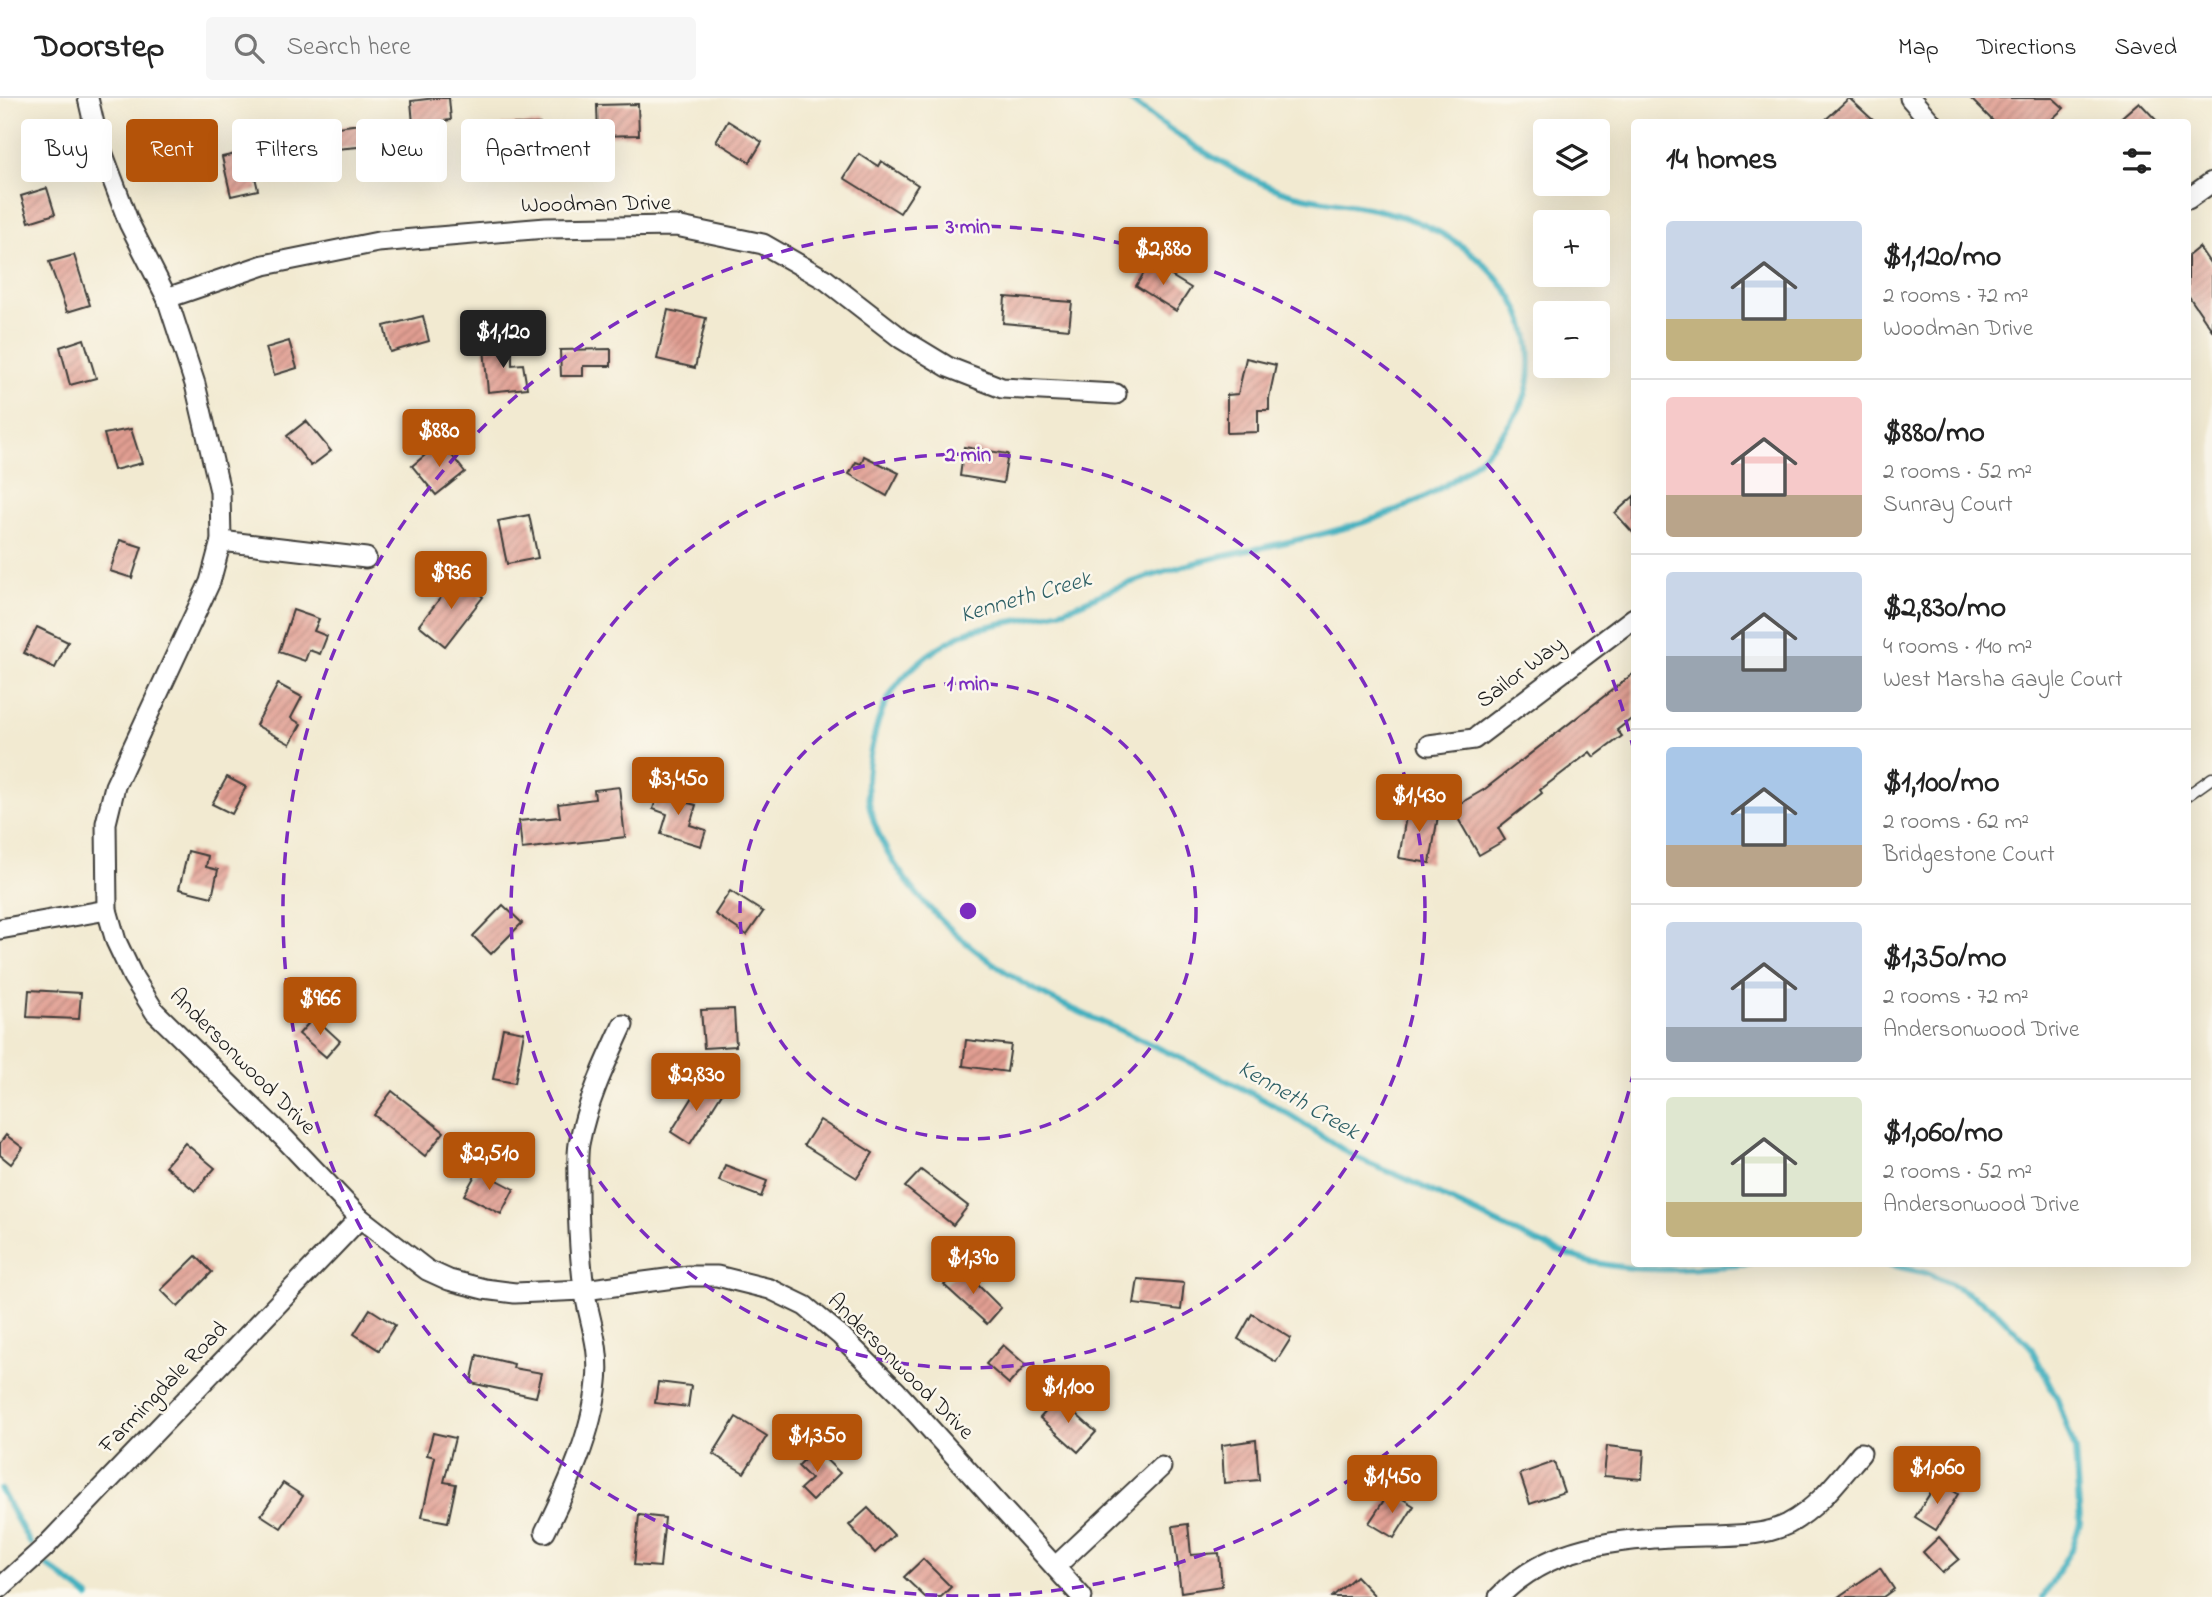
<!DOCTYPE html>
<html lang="en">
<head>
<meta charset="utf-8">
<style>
	:root { --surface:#fff; --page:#f6f6f6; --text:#222; --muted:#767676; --line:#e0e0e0; --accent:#b45309 }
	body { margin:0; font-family:"Indie Flower",sans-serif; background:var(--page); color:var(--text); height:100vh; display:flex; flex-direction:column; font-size:26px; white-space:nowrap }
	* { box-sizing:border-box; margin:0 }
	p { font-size:23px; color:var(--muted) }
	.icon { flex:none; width:38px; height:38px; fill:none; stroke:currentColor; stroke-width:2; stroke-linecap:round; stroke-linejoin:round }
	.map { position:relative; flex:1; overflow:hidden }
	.side { position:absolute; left:1631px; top:21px; width:560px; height:1148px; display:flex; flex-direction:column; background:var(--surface); border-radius:7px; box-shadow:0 7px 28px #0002 }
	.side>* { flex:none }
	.guide { position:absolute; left:21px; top:21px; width:665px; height:63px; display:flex; gap:14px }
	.fabs { position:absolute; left:1533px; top:21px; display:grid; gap:14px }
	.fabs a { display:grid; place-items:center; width:77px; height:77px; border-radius:7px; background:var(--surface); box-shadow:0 7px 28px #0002; font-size:35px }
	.price { position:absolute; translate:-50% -60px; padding:0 16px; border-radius:7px; background:var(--accent); color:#fff; font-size:23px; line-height:46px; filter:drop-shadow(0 2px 4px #0008) }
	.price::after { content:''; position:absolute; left:50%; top:42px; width:21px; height:16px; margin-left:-10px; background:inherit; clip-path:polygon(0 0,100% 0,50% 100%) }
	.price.active { background:#222; color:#fff }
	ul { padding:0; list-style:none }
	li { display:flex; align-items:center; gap:21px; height:175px; padding:0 35px }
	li+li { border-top:2px solid var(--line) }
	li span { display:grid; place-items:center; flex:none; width:196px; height:140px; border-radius:7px; color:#555 }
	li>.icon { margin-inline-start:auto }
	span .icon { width:84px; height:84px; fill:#fffc; stroke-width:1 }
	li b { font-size:30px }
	h2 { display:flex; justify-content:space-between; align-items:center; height:84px; padding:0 35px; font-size:30px }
	.tag { padding:0 24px; border-radius:7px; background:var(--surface); box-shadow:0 7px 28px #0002; font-size:24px; line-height:63px }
	.tag.active { background:var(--accent); color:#fff }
	header { display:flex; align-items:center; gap:42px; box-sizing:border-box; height:98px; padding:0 35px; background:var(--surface); border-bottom:2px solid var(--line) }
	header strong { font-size:33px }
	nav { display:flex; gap:38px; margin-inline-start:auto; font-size:24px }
	.search { width:490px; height:63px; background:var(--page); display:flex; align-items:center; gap:18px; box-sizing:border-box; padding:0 24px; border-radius:7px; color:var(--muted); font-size:26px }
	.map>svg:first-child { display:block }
</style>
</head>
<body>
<header>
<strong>Doorstep</strong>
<div class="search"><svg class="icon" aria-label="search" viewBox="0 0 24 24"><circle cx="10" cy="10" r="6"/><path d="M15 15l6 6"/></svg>Search here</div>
<nav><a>Map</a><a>Directions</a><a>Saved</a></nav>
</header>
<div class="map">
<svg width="2212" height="1499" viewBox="0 0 2212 1499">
	<defs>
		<pattern id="building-hatch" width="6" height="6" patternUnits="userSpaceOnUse" patternTransform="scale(1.75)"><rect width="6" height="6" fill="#e19e92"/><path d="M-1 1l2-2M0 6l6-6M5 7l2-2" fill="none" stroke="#b68076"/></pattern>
	</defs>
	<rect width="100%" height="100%" fill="#fbf7ec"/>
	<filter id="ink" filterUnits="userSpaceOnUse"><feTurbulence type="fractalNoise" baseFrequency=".0143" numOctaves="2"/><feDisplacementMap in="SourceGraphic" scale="14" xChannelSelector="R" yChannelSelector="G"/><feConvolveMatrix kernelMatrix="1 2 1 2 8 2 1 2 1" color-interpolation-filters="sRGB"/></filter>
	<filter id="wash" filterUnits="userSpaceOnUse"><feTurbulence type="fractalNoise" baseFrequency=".00686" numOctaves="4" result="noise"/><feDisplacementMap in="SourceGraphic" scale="28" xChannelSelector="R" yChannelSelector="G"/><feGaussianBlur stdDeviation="1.57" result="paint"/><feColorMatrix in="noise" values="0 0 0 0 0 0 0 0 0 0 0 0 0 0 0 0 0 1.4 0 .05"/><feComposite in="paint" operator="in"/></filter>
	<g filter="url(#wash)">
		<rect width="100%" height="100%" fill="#f2ead1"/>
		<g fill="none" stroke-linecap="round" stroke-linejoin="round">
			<g stroke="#42b0bf" stroke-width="6">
				<path d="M 1127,0 C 1172,34 1219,67 1271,89 C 1309,105 1351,104 1390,115 C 1457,132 1530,188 1530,263 C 1531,296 1519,315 1499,340 C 1426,428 1306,437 1202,463 C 1175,470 1147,479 1121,488 C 1098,496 1077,509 1053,515 C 1026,522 997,525 970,533 C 958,537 949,544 938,550 C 910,569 889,590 878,624 C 873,642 867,664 867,683 C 867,763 953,841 1015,880 C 1049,902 1087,917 1124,934 C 1172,956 1220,978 1266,1003 C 1298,1020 1327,1043 1359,1061 C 1373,1068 1389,1073 1404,1080 C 1430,1092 1455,1105 1480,1117 C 1517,1135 1553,1154 1592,1164 C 1645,1176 1697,1171 1750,1166"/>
				<polyline points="1887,1166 1926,1175 1961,1191 1995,1212 2030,1248 2057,1300 2075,1352 2080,1425 2073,1448 2043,1499"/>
				<polyline points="0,1391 30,1445"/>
				<polyline points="48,1468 89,1499"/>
			</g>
		</g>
		<g id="blocks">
			<g fill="url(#building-hatch)">
				<polygon points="435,0 449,0 451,22 413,26 411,3"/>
				<polygon points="1849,0 1875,24 1823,24"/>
				<polygon points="1970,0 2053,0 2064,10 2049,24 1994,24"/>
				<polygon points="2139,4 2158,24 2116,24"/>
				<polygon points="638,6 639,37 598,38 597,7"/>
				<polygon points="728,23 762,44 750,64 716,43"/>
				<polygon points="368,25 369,48 325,52 322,31"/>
				<polygon points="502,26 540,26 539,57 503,58"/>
				<polygon points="249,53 258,92 231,98 222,59"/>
				<polygon points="859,56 878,68 881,63 918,87 900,115 844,80"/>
				<polygon points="47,90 55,116 29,124 21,98"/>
				<polygon points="2199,149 2212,168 2212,232 2188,197 2188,158"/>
				<polygon points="74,157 90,207 67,214 49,164"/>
				<polygon points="1150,165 1191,190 1176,213 1136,188"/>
				<polygon points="1005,199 1072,204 1069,231 1003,225"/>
				<polygon points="668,212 706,220 695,270 657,261"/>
				<polygon points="423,218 429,243 390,254 384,228"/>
				<polygon points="84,241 96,280 70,287 60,249"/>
				<polygon points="289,243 297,270 274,277 266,250"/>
				<polygon points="512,248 512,267 523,266 527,290 488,294 484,250"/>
				<polygon points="611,251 611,268 583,268 583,278 561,278 560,252"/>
				<polygon points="1246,260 1276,267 1269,300 1269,312 1258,312 1258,334 1227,335 1227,297 1238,296"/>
				<polygon points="306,323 331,353 311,368 287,338"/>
				<polygon points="131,331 142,365 114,372 104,336"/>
				<polygon points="441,344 465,374 436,397 412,368"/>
				<polygon points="964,349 1008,356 1003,385 960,378"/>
				<polygon points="864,358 899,375 887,398 849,376 856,364 861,366"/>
				<polygon points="1634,398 1634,436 1615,415"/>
				<polygon points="529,417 538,460 507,466 498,423"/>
				<polygon points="120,442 142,449 132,480 110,473"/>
				<polygon points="457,479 483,499 445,548 419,527"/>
				<polygon points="293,512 319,521 314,533 327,538 320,556 309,552 305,563 279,554"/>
				<polygon points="37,529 68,544 55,570 24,555"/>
				<polygon points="1634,575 1634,619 1617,632 1622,638 1594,659 1590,654 1540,692 1542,695 1498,730 1505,742 1479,757 1452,710 1485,691"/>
				<polygon points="278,586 302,599 291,620 301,626 290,646 256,627"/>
				<polygon points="227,679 246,689 232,716 212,706"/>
				<polygon points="661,687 683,693 680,703 696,707 690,727 706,732 701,748 661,736 667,716 653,711"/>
				<polygon points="619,689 625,739 522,751 519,723 560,719 558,706 595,701 594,692"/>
				<polygon points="1408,706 1439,712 1430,765 1399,760"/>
				<polygon points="188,753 208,758 206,769 218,772 212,799 179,791"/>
				<polygon points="730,793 763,814 747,837 715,816"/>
				<polygon points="503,807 522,825 491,856 473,838"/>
				<polygon points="29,892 81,895 79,921 27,919"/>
				<polygon points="734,911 736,948 704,950 701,912"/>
				<polygon points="314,919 340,943 326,959 299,936"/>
				<polygon points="503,930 524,934 515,985 493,981"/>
				<polygon points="966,942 1011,947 1007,974 963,968"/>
				<polygon points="703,983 722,995 690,1046 671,1034"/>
				<polygon points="392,993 444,1034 425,1058 374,1017"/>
				<polygon points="820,1022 873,1055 857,1080 804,1047"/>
				<polygon points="6,1037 23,1050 11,1066 0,1057 0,1045"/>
				<polygon points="185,1045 215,1070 195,1093 165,1068"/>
				<polygon points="725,1067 767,1083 761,1099 719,1083"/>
				<polygon points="478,1072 514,1091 501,1116 464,1097"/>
				<polygon points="921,1072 968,1108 953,1127 905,1089"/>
				<polygon points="196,1158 212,1174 178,1209 161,1192"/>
				<polygon points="962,1171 1001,1210 987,1226 944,1187"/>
				<polygon points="1138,1181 1184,1185 1181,1212 1134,1206"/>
				<polygon points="370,1211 395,1227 379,1252 354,1236"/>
				<polygon points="1252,1216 1291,1240 1276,1264 1238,1241"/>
				<polygon points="1003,1247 1026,1267 1009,1286 986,1266"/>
				<polygon points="477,1257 514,1266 513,1270 542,1275 536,1299 471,1285"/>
				<polygon points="658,1284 691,1288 688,1309 655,1305"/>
				<polygon points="1058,1300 1096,1334 1078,1354 1040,1320"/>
				<polygon points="736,1319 767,1338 744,1375 713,1356"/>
				<polygon points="433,1335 455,1340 444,1384 456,1386 448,1424 422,1419 435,1359 427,1357"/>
				<polygon points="1256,1342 1259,1382 1224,1385 1222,1347"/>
				<polygon points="1607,1348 1644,1352 1642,1381 1604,1378"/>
				<polygon points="815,1351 840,1375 812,1403 800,1391 811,1381 798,1368"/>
				<polygon points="1554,1364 1564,1394 1530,1406 1520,1376"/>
				<polygon points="1938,1383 1958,1396 1936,1432 1915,1419"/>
				<polygon points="283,1385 303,1398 281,1430 261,1417"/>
				<polygon points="1390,1393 1414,1408 1394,1440 1369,1425"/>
				<polygon points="868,1410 894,1437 875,1455 849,1427"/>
				<polygon points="639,1417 665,1420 660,1469 634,1467"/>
				<polygon points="1188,1426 1191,1457 1219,1455 1222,1488 1181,1494 1173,1428"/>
				<polygon points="1939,1439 1959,1461 1942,1475 1923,1454"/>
				<polygon points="923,1461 951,1489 941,1499 925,1499 904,1479"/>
				<polygon points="1880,1470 1894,1491 1883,1499 1838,1499"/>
				<polygon points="1356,1478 1376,1499 1332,1499"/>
			</g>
		</g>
	</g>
	<g filter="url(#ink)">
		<use href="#blocks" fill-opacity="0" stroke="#3c3b37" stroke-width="2"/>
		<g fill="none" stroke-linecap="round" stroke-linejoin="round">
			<defs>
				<polyline id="service" points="2188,697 2212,680"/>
				<g id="minor">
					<polyline points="88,0 98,43 129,125 167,200 195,286 220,393 221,443 210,484 115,688 106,725 107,812 116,843 133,879 155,914 283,1039 360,1120 427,1172 449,1182 484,1191 515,1195 584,1192 689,1178 717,1178 770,1191 805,1208 841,1238 897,1294 1082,1499"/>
					<polyline points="1910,0 1931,24"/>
					<polyline points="2188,101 2212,84"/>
					<polyline points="167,200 264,167 378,144 546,130 676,128 763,146 826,182 902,241 948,269 1002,290 1116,296"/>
					<polyline points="221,443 366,460"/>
					<polyline points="1429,647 1474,641 1634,520"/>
					<polyline points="0,831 107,812"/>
					<path d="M 545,1434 C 568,1387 592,1336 597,1284 C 601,1249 589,1222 584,1190 C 579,1154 578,1119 578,1083 C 578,1071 577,1058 579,1046 C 587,1004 605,966 623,927"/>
					<polyline points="1055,1469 1161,1369"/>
					<polyline points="0,1490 43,1451 360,1120"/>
					<path d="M 1499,1499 C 1554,1441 1635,1440 1709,1438 C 1736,1437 1764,1438 1788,1426 C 1818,1410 1840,1380 1861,1355"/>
				</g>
			</defs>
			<use href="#service" stroke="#3c3b37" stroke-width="13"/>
			<use href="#minor" stroke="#3c3b37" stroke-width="23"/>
			<use href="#service" stroke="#fff" stroke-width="10"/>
			<use href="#minor" stroke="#fff" stroke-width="19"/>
		</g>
	</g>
	<g fill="none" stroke="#7b2cbf" stroke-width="3.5" stroke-dasharray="12 9">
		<circle cx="968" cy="813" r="228"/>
		<circle cx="968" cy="813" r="457"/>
		<path d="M1634 973A685 685 0 1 1 1634 653"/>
	</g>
	<g text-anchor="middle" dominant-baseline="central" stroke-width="5" stroke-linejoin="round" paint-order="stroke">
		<g font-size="23" fill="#1c1c1c" stroke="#fbf7ec">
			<text transform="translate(596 107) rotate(-1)">Woodman Drive</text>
			<text transform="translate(1521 575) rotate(-37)">Sailor Way</text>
			<text transform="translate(242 964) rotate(45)">Andersonwood Drive</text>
			<text transform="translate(900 1269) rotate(45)">Andersonwood Drive</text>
			<text transform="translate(164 1290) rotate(-46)">Farmingdale Road</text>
		</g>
		<g font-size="24" font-style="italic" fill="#2d5f65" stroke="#fbf7ec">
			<text transform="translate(1026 500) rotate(-16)">Kenneth Creek</text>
			<text transform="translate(1298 1003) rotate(30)">Kenneth Creek</text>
		</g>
	</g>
	<circle cx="968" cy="813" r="10" fill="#7b2cbf" stroke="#fbf7ec" stroke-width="3.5"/>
	<g font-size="21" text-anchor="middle" font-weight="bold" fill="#7b2cbf" stroke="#fbf7ec" stroke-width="5" stroke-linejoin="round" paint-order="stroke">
		<text x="968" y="135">3 min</text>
		<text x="968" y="363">2 min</text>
		<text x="968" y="592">1 min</text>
	</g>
</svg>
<div class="fabs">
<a><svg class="icon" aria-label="layers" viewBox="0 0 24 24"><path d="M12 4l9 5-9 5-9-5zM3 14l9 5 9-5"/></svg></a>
<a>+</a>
<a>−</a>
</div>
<b class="price" style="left:1163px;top:189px">$2,880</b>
<b class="price active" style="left:503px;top:272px">$1,120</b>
<b class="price" style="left:439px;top:371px">$880</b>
<b class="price" style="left:451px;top:513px">$936</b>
<b class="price" style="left:678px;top:719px">$3,450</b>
<b class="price" style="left:1419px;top:736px">$1,430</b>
<b class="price" style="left:320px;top:939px">$966</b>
<b class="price" style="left:696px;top:1015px">$2,830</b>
<b class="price" style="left:489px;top:1094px">$2,510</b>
<b class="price" style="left:973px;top:1198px">$1,390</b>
<b class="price" style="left:1068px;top:1327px">$1,100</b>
<b class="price" style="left:817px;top:1376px">$1,350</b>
<b class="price" style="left:1937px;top:1408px">$1,060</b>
<b class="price" style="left:1392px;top:1417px">$1,450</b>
<div class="guide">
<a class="tag">Buy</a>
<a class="tag active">Rent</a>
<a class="tag">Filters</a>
<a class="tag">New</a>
<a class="tag">Apartment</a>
</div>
<section class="side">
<h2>14 homes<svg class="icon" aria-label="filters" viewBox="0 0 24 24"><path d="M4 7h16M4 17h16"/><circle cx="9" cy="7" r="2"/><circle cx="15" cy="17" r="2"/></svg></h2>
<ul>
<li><span style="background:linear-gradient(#c9d6e8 70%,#c2b280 0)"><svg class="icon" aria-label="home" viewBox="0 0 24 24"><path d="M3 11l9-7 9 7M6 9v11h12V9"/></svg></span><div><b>$1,120/mo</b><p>2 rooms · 72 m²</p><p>Woodman Drive</p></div></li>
<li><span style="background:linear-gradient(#f6c9c9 70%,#b9a48a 0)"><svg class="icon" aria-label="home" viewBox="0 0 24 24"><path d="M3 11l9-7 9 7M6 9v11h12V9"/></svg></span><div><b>$880/mo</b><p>2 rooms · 52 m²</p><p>Sunray Court</p></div></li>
<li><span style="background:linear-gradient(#c9d6e8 60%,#9aa5b1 0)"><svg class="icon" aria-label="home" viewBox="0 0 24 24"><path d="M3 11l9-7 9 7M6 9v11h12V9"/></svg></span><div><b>$2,830/mo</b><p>4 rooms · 140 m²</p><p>West Marsha Gayle Court</p></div></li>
<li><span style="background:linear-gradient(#a9c7e8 70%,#b9a48a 0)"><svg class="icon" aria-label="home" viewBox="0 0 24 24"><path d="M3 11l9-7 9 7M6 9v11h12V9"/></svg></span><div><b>$1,100/mo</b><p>2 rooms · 62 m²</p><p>Bridgestone Court</p></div></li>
<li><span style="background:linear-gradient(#c9d6e8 75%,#9aa5b1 0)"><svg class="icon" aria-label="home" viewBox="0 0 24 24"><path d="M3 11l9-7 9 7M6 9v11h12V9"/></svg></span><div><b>$1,350/mo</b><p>2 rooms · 72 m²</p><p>Andersonwood Drive</p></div></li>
<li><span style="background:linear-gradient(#dfe7d0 75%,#c2b280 0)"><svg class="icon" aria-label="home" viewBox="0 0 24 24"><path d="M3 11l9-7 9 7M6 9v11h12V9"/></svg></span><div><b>$1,060/mo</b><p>2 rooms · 52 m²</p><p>Andersonwood Drive</p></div></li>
</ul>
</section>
</div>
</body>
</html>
